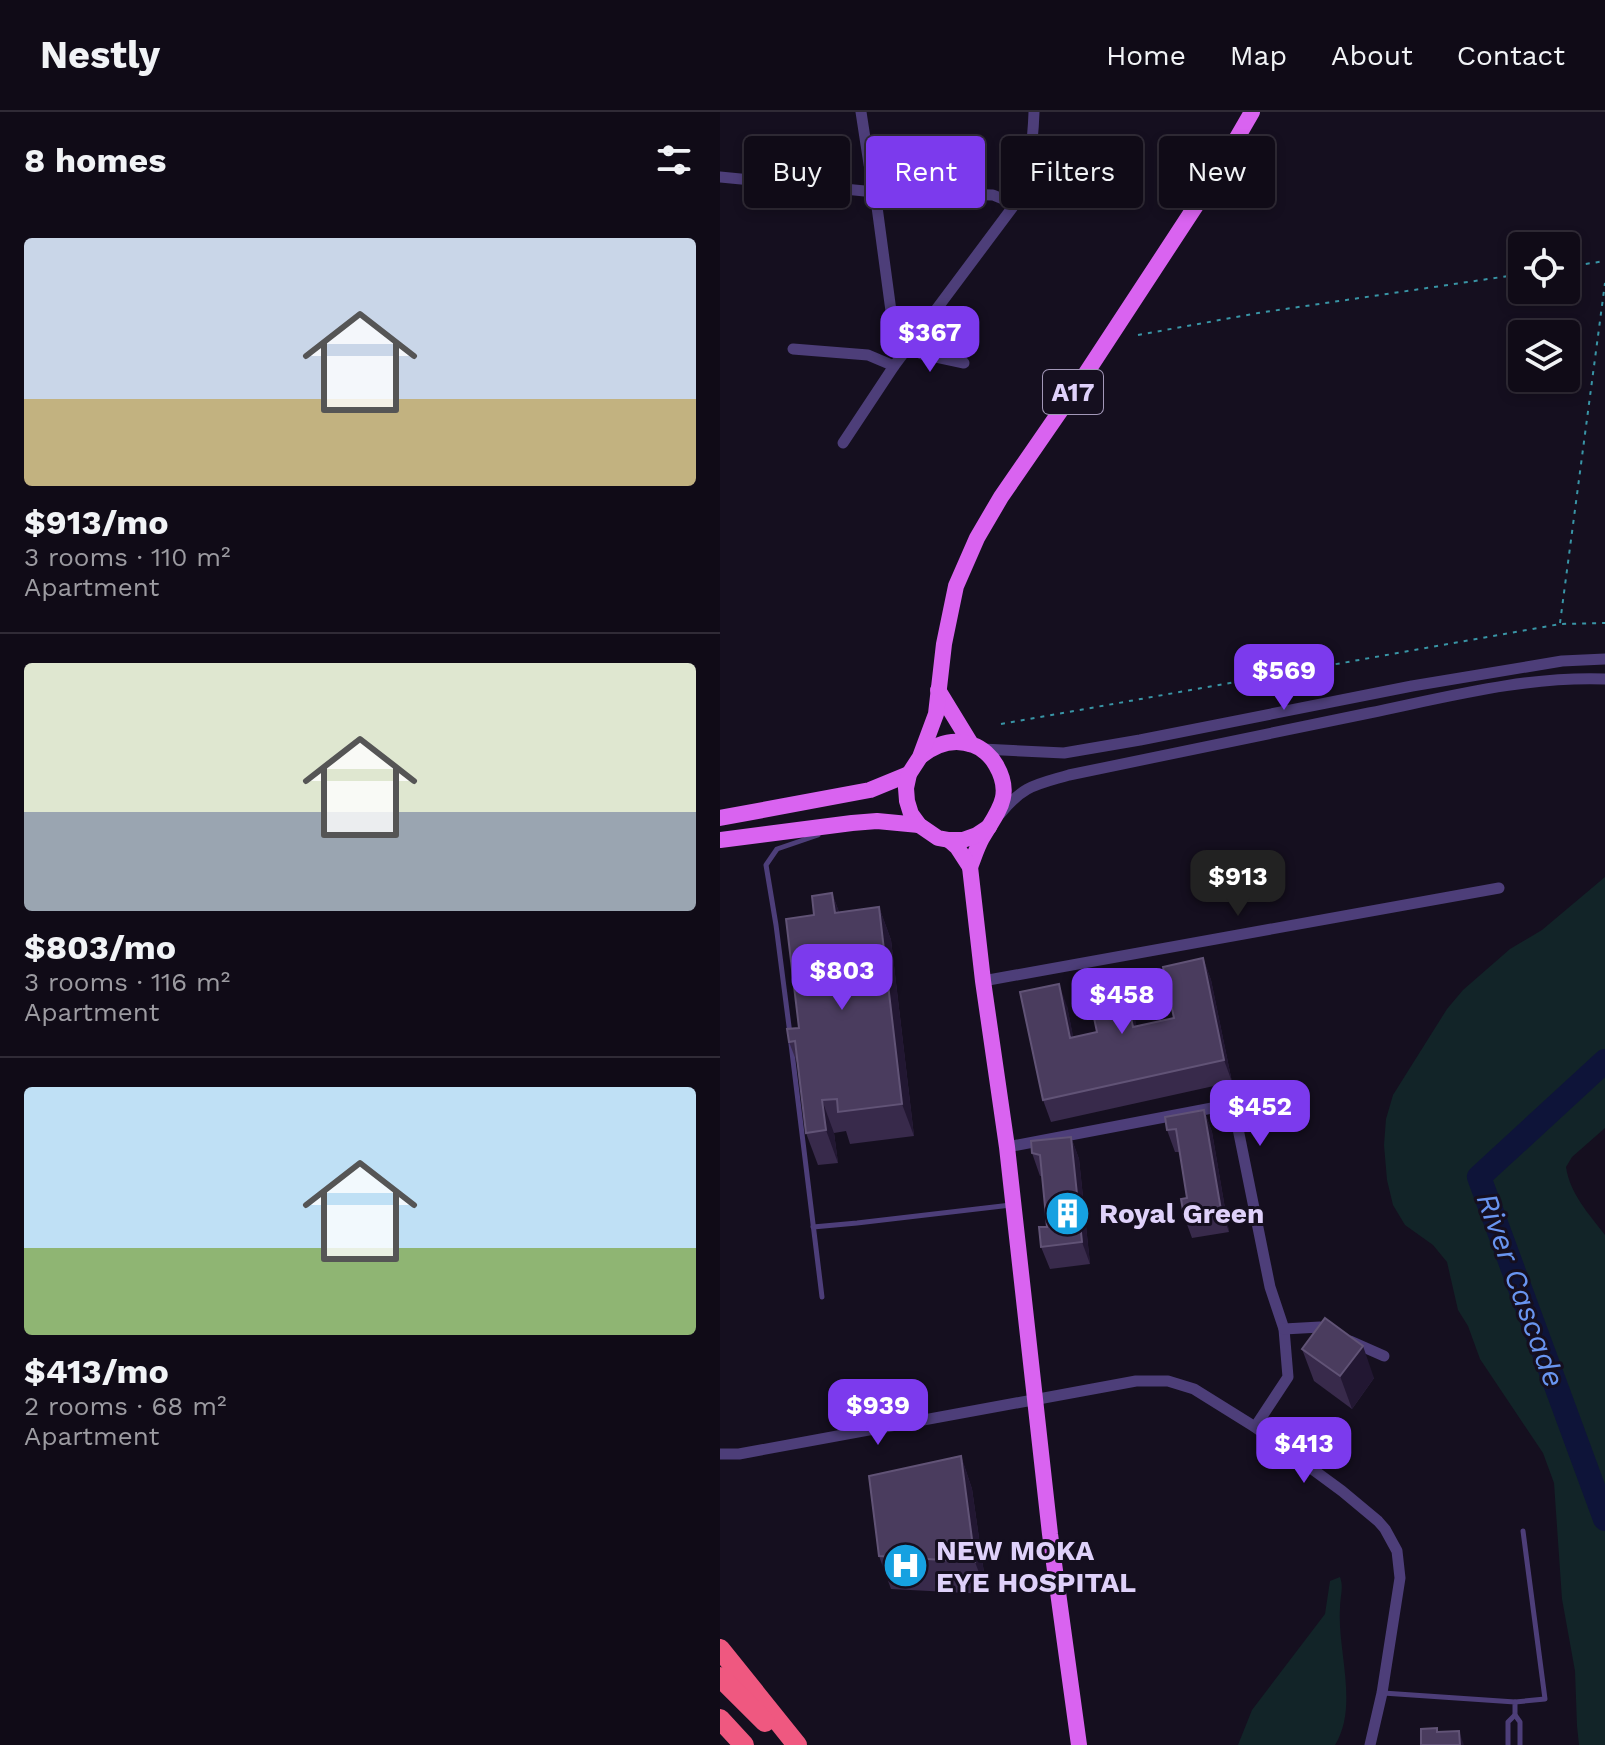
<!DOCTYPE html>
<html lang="en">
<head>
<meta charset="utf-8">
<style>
	:root { --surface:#100b17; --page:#1e1924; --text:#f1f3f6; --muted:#9c9ba1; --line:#302b36; --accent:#7c3aed }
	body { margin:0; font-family:"Work Sans",sans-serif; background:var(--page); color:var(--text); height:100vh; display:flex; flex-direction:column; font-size:30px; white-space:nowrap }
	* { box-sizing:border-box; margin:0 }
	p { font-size:26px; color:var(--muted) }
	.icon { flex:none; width:44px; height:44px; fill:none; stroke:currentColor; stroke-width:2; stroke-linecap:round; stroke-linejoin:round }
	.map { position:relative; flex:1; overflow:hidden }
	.drawer { display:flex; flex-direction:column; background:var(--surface); width:720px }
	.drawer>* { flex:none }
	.guide { position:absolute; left:24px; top:24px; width:740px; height:72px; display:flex; gap:16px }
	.controls { position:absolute; left:788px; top:120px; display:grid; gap:16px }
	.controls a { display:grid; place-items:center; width:72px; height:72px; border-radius:8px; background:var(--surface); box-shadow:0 4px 12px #0003,0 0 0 2px var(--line); font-size:40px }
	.price { position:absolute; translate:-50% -68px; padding:0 18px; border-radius:16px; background:var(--accent); color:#fff; font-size:26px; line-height:52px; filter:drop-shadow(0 2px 4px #0008) }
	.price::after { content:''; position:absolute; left:50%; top:48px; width:24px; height:18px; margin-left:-12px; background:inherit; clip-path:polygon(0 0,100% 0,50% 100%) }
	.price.selected { background:#222; color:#fff }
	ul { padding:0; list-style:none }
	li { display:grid; align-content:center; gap:16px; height:424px; padding:0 24px }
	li+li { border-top:2px solid var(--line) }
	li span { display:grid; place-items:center; height:248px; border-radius:8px; color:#555 }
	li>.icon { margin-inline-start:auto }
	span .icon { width:144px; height:144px; fill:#fffc; stroke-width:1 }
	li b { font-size:34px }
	h2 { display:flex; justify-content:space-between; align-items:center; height:96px; padding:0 24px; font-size:34px }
	.pill { padding:0 28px; border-radius:8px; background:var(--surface); box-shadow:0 4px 12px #0003,0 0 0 2px var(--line); font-size:28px; line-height:72px }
	.pill.selected { background:var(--accent); color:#fff }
	header { display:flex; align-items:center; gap:48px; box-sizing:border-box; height:112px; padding:0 40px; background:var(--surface); border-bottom:2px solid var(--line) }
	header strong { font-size:38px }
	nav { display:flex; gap:44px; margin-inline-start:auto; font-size:28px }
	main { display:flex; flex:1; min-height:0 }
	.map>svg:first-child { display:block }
</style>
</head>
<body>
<header>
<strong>Nestly</strong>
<nav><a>Home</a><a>Map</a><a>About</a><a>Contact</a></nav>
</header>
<main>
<section class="drawer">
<h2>8 homes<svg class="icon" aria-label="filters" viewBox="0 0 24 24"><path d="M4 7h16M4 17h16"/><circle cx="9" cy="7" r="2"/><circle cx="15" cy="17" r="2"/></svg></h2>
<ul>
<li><span style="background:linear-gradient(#c9d6e8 65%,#c2b280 0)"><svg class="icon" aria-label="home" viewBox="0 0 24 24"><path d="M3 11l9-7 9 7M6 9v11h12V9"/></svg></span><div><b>$913/mo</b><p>3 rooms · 110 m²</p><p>Apartment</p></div></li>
<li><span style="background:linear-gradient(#dfe7d0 60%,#9aa5b1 0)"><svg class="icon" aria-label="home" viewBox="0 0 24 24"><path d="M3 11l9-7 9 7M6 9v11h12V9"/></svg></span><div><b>$803/mo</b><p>3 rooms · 116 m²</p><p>Apartment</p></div></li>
<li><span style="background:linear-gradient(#bfe0f5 65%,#8fb573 0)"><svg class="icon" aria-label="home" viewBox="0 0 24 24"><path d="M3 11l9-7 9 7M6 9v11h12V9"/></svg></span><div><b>$413/mo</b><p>2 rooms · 68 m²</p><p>Apartment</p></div></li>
</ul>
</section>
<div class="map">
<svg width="885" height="1633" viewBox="0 0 885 1633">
	<rect width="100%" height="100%" fill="#150f1f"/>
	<g fill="#122428">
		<path d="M 885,765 L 885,1016 L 852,1045 L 846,1055 C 850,1082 869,1102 885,1123 L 885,1633 L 859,1633 L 857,1614 L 855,1559 L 842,1487 L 834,1371 L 823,1341 L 760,1247 L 748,1214 L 738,1198 L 727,1150 L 713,1133 L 685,1113 L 673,1093 L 667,1068 L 664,1033 L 666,1007 L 673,983 L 727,897 L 743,878 L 790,837 L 822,818 Z"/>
		<path d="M 620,1465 C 624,1476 620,1484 620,1496 C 617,1538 639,1594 615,1633 L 518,1633 L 532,1598 L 605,1502 L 610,1469 Z"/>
	</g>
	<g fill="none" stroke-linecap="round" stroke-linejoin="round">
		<polyline stroke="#0e1439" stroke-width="24" points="885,949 759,1065 885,1407"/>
		<g stroke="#3995a6" stroke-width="2" stroke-dasharray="4 6" stroke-linecap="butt">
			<polyline points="846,155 885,149"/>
			<polyline points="418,223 538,201 802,162"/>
			<polyline points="840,511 885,171"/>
			<polyline points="281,612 840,512 885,511"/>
		</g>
		<g stroke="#4d3e79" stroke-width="5">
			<polyline points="70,922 56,813 46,753 57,737 98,723"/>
			<polyline points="71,932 102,1185"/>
			<polyline points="93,1115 137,1111 291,1093"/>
			<polyline points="663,1581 795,1590 795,1603 800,1610 800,1633"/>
			<polyline points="795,1590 825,1587 803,1419"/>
			<polyline points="788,1633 788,1610 795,1603"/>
		</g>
		<g stroke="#4d3e79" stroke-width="11">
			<polyline points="141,0 149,52 155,80 171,199 198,220"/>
			<polyline points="0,65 155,80 273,83 295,92"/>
			<polyline points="301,80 353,85"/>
			<polyline points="188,235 202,242 244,251"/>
			<path d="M 73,237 L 148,243 L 174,254 L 295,92 C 309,64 313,31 314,0"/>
			<polyline points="123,331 174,254"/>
			<polyline points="262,637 344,641 420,628 692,574 842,549 885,547"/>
			<path d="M 280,702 C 304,673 315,673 349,663 C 449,642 549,621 649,601 C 727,585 805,564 885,567"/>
			<polyline points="263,869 779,776"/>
			<polyline points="287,1035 513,992 550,1175 564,1217 568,1265 535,1315"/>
			<polyline points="564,1217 600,1215 610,1220"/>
			<polyline points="630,1229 664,1244"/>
			<polyline points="0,1342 19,1342 416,1269 448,1269 474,1277 535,1315 622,1379 658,1409 665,1417 677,1439 680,1466 662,1581 650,1633"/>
		</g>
		<g stroke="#d963f0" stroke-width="16">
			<polyline points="218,578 251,632"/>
			<path d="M 201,644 C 216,632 234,626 253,633 C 262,636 271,644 276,653 C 294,684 277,700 262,726 C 257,735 254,745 250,755"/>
			<polyline points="0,706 150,678 189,662"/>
			<polyline points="269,715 257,723 243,728 229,728 218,726 199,713 191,702 187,689 186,676 189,662 200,645 216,602 224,532 236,474 257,426 281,385 361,269 492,69 532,0"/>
			<polyline points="0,728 132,711 157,709 199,713"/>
			<polyline points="229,728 237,735 250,755 263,869 287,1035 330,1422 359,1633"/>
		</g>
		<g stroke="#ef5880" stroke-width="20">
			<polyline points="0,1537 77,1633"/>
			<polyline points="0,1565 45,1610"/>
			<polyline points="0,1607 24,1633"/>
		</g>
	</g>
	<g fill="#382a4b">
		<polygon points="112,781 119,800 159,795 171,828 194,1024 130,1032 126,1019 114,1021 118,1051 98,1053 86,1021 79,956 69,930 79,916 94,803"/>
		<polygon points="483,846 491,868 512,970 331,1010 323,988 347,894 353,925 377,920 413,896 416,914 454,906"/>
		<polygon points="484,998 492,1020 509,1120 472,1126 464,1104 467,1086 460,1040 455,1040 447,1018"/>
		<polygon points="351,1025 359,1047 370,1152 330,1157 321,1135 327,1115 322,1064 320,1064 312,1041"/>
		<polygon points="582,1237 654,1266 632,1297 594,1269"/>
		<polygon points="241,1344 252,1377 267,1482 171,1477 159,1444"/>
	</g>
	<g fill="#221732">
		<polygon points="112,781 124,814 115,801"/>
		<polygon points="159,795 171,828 194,1024 182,992"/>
		<polygon points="483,846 491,868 512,970 504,948"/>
		<polygon points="339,872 347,894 358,948 350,926"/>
		<polygon points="404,874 413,896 421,937 413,915"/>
		<polygon points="102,988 114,1021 118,1051 106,1018"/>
		<polygon points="484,998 492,1020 509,1120 501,1098"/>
		<polygon points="351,1025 359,1047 370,1152 362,1130"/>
		<polygon points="643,1234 654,1266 632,1297 620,1264"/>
		<polygon points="241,1344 252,1377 267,1482 255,1450"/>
		<polygon points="739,1619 744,1633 740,1633"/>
	</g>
	<g fill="#4a3c5e" stroke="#615376" stroke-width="2">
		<polygon points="112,781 115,801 159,795 182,992 118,1000 117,987 102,988 106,1018 86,1021 75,929 69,930 67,917 79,916 66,807 94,803 92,784"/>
		<polygon points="483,846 504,948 323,988 300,880 339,872 350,926 377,920 369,882 404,874 413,915 454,906 443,855"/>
		<polygon points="484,998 501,1098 464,1104 461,1087 467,1086 456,1017 447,1018 445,1005"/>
		<polygon points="351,1025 362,1130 321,1135 319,1115 327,1115 320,1043 312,1041 311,1029"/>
		<polygon points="605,1206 643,1234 620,1264 582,1237"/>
		<polygon points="241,1344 255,1450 159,1444 149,1364"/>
		<polygon points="717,1616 717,1620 739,1619 740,1633 701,1633 701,1617"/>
	</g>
	<defs>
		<symbol id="building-disc" viewBox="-11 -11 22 22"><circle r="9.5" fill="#16a1e1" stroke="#150f1f"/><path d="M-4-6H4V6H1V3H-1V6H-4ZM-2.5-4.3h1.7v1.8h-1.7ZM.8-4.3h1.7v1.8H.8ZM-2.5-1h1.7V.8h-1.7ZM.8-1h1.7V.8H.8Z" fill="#fff"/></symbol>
		<symbol id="hospital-disc" viewBox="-11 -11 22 22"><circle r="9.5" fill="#16a1e1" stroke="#150f1f"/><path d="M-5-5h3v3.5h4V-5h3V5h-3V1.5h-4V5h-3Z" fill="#fff"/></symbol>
	</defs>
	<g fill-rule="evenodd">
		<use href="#building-disc" x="322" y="1076" width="51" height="51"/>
		<use href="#hospital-disc" x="160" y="1428" width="51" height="51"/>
	</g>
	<g text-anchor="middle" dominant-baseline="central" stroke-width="6" stroke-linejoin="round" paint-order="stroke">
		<rect fill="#150f1f" stroke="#a297b8" stroke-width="2" x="323" y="258" width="60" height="44" rx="6"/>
		<g font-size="26" font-weight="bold" fill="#dfd1fa">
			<text x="353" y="280">A17</text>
		</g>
		<g font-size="28" font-weight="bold" fill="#dfd1fa" stroke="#150f1f" text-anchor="start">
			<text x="379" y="1101">Royal Green</text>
			<text x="216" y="1438">NEW MOKA<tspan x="216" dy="32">EYE HOSPITAL</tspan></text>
		</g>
		<g font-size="30" font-style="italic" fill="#6995f0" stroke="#150f1f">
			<text transform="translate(801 1178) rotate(70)">River Cascade</text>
		</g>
	</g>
</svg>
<div class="controls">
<a><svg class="icon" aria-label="locate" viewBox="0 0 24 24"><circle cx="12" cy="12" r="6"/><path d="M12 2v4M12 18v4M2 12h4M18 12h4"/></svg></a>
<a><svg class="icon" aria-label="layers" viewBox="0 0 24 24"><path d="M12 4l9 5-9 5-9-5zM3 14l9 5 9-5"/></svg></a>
</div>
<b class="price" style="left:210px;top:262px">$367</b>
<b class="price" style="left:564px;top:600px">$569</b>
<b class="price selected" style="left:518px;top:806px">$913</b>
<b class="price" style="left:122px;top:900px">$803</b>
<b class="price" style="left:402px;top:924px">$458</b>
<b class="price" style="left:540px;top:1036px">$452</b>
<b class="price" style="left:158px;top:1335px">$939</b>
<b class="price" style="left:584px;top:1373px">$413</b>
<div class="guide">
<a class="pill">Buy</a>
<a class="pill selected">Rent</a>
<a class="pill">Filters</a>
<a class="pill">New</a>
</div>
</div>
</main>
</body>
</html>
